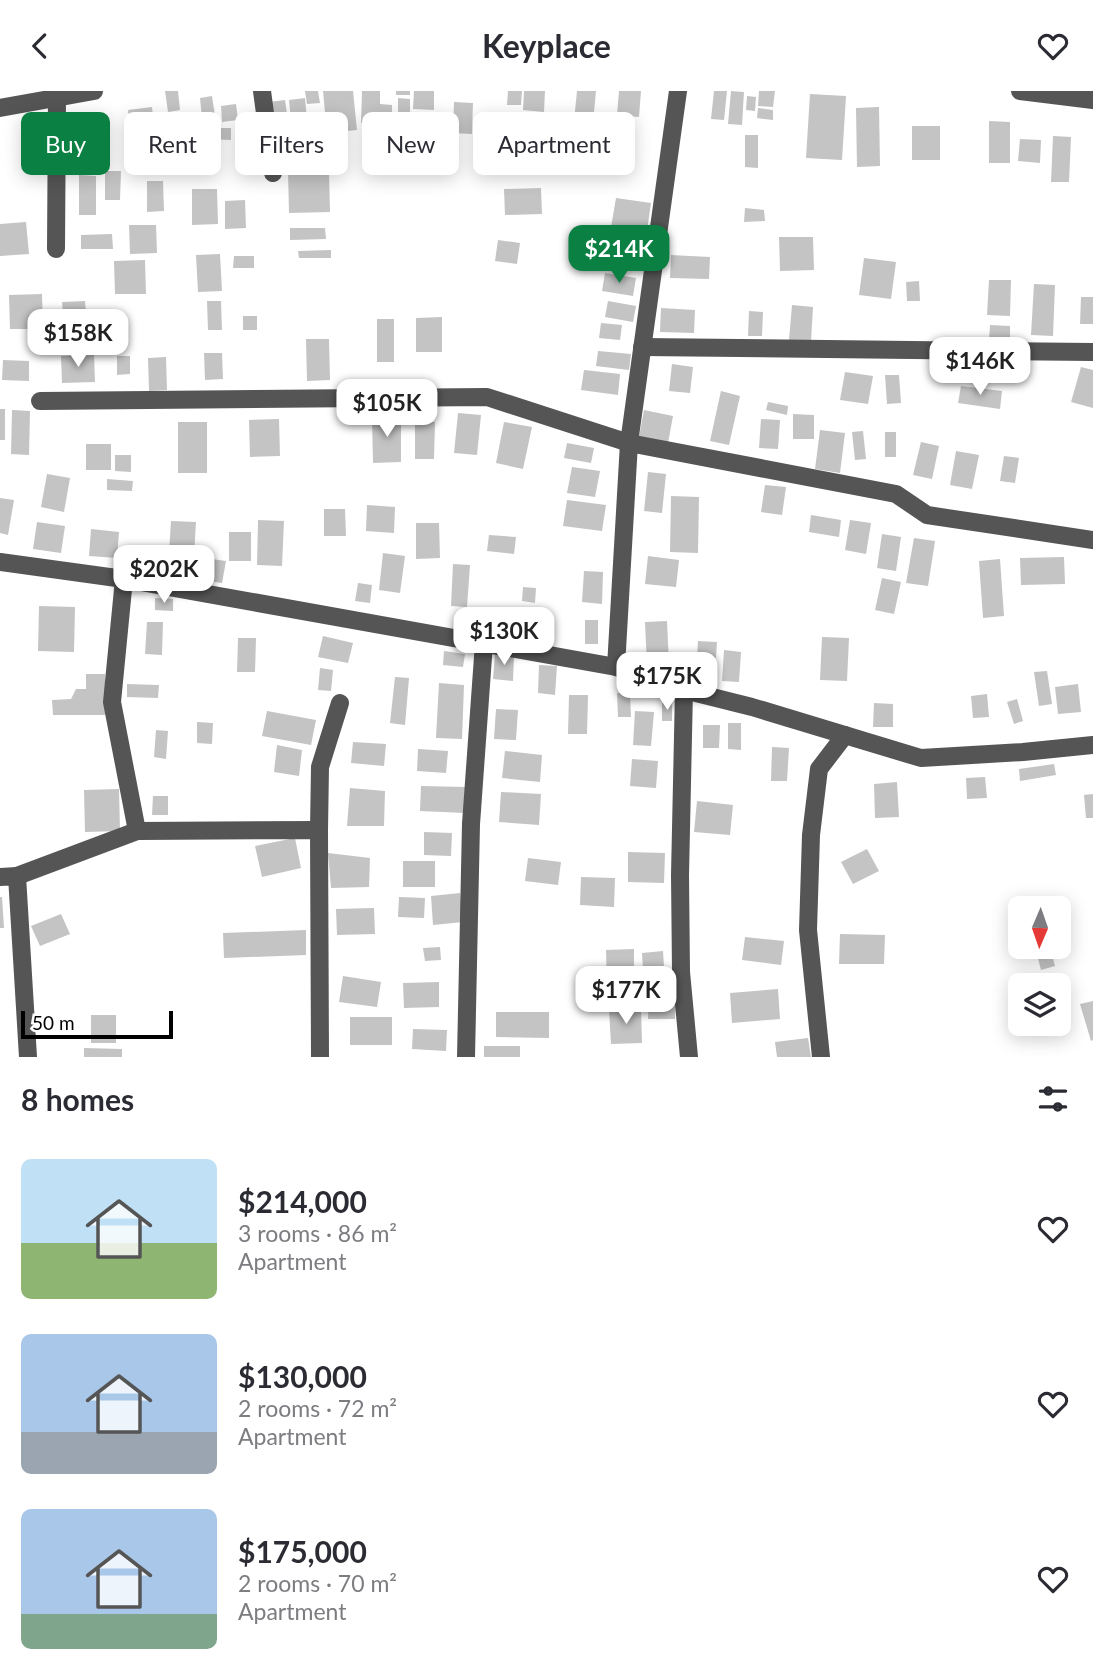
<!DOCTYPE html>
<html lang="en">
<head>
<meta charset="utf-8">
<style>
	:root { --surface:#fff; --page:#f7f7f7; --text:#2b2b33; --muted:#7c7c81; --accent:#0b8043 }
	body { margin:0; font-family:Lato,sans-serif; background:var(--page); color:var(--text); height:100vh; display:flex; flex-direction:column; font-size:26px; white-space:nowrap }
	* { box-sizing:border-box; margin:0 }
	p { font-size:23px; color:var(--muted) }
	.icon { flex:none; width:38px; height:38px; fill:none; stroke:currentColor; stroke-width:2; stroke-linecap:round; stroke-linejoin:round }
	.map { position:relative; height:966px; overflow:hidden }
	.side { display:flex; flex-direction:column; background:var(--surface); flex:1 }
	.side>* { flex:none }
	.hud { position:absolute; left:21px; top:21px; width:700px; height:63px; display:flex; gap:14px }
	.needle { width:46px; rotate:182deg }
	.buttons { position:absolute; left:1008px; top:805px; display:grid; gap:14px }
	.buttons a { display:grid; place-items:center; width:63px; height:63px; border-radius:10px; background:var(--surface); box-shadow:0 4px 18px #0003; font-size:35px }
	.scale { position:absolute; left:21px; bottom:18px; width:152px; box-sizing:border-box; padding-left:7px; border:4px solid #000; border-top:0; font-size:19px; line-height:24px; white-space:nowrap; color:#000; -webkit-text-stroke:5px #fff; paint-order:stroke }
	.price { position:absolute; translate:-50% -60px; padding:0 16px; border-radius:14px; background:#fff; color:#222; font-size:23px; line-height:46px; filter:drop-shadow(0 2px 4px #0008) }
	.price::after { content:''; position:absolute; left:50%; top:42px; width:21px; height:16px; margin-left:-10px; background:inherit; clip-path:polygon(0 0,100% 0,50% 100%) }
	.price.active { background:var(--accent); color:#fff }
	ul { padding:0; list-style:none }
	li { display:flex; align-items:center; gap:21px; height:175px; padding:0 21px }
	li span { display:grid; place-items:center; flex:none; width:196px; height:140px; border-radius:10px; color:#555 }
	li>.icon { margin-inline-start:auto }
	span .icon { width:84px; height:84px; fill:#fffc; stroke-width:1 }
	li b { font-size:30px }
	h2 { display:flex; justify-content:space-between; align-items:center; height:84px; padding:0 21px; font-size:30px }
	.pill { padding:0 24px; border-radius:10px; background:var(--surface); box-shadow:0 4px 18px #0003; font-size:24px; line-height:63px }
	.pill.active { background:var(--accent); color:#fff }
	header { display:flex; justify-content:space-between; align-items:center; height:91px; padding:0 21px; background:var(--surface); font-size:32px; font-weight:700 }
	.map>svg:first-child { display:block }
</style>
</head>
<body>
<header><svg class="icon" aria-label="back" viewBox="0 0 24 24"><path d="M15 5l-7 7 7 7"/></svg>Keyplace<svg class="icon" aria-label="heart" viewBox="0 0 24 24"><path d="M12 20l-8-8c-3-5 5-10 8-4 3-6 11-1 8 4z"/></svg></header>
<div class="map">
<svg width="1093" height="966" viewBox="0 0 1093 966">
	<rect width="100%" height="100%" fill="#fff"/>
	<g fill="#c4c4c4">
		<polygon points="165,0 178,0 180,19 168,21"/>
		<polygon points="305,0 318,0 320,12 307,13"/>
		<polygon points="323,0 353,0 357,39 327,42"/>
		<polygon points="362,0 380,0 380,13 392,14 392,32 361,32"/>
		<rect x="396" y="0" width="14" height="4"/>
		<polygon points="414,0 434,0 434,19 413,18"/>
		<polygon points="508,0 522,0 521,14 507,14"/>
		<polygon points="524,0 545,0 544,21 523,19"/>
		<polygon points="577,0 596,0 592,42 573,40"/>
		<polygon points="619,0 641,0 639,26 617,24"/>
		<polygon points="714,0 727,0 724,29 711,28"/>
		<polygon points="731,0 744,1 742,34 728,33"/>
		<polygon points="759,0 775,0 773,16 758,15"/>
		<polygon points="810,3 846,5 842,69 806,67"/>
		<polygon points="212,5 215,25 202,27 200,7"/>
		<polygon points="747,5 756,6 755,20 746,19"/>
		<polygon points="305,7 307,29 291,30 289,9"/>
		<polygon points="398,7 410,8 410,34 398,34"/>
		<polygon points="285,9 288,30 272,31 269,11"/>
		<polygon points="454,11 473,12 472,43 453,42"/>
		<polygon points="236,13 238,29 222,31 221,15"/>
		<polygon points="152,16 156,55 133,58 128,19"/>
		<polygon points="879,16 880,75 857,76 856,17"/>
		<polygon points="758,17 773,19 773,29 757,27"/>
		<polygon points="413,22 424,22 424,32 412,32"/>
		<polygon points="72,29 97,29 96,63 72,62"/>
		<polygon points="989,30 1010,31 1010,72 989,72"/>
		<rect x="912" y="35" width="28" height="34"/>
		<polygon points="374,36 393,36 393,56 373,56"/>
		<polygon points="206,37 231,37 231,49 206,48"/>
		<polygon points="277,42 313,42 313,61 277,60"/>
		<polygon points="745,44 758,44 758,77 745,76"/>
		<polygon points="1053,45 1071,46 1069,91 1051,91"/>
		<polygon points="1020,48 1041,49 1040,72 1018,70"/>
		<polygon points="105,80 121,80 120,109 105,109"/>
		<polygon points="329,80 330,121 289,122 288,81"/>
		<polygon points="79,84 96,85 96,124 79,124"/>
		<polygon points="147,90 163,90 164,120 147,121"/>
		<polygon points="541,97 542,123 505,124 504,98"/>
		<polygon points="192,98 217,98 218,133 192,134"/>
		<polygon points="616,107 651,112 645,153 609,148"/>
		<polygon points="245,109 246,137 225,138 225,110"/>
		<polygon points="745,117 764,119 765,130 744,131"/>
		<polygon points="26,131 29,163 0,165 0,133"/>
		<polygon points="129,134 156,134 157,162 130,163"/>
		<polygon points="290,137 325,137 326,148 290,149"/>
		<polygon points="112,143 113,158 81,158 81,144"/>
		<polygon points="779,146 813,146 814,179 780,180"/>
		<polygon points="498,149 520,152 517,173 495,170"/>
		<polygon points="331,159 331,167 299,167 298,160"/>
		<polygon points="220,163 222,200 198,201 196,164"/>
		<polygon points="671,164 710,166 709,188 670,187"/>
		<polygon points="234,165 254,165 254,177 233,177"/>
		<polygon points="864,167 896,171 891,208 859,204"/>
		<polygon points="145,169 146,203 115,203 114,170"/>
		<polygon points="605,182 636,187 633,205 602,200"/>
		<polygon points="989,189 1011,189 1010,225 987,224"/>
		<polygon points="919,190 920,210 907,210 906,191"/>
		<polygon points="1034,193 1055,194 1053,245 1031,244"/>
		<polygon points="42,203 43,238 10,238 9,204"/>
		<polygon points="1081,206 1093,206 1093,233 1080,233"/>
		<polygon points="85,210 88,247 65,249 62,211"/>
		<polygon points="207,210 221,210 222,239 208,239"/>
		<polygon points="608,210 636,215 633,231 605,226"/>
		<polygon points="792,214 813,216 811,250 789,249"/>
		<polygon points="661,217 695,219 694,242 660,241"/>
		<polygon points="749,220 763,221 762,245 748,245"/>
		<rect x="243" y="225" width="14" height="14"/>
		<polygon points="442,226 442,261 416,261 416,227"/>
		<rect x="377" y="228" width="17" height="43"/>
		<polygon points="601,232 622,234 620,249 599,247"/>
		<polygon points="990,234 1010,235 1010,250 989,249"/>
		<polygon points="306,248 329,248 330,289 307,290"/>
		<polygon points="598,260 631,263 629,279 596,275"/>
		<polygon points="204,262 222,262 223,288 205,289"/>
		<polygon points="94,264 95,291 62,292 61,265"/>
		<polygon points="117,265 130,265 130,283 117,284"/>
		<polygon points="166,266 167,299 149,300 148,267"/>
		<polygon points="3,269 29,270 29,290 2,289"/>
		<polygon points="672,273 693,276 690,302 669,300"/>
		<polygon points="1081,276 1093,279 1093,317 1071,311"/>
		<polygon points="584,279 620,283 618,304 581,299"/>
		<polygon points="845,281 873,285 868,313 840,309"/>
		<polygon points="885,284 899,284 901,312 887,313"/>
		<polygon points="961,295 1002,300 1000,318 958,312"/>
		<polygon points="721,300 740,305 729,354 710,350"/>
		<polygon points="768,311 788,315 787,324 766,319"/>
		<rect x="0" y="318" width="5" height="31"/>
		<polygon points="12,319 30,320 29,364 11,363"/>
		<polygon points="644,319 673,325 668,352 639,346"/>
		<polygon points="458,322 481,324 477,364 454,362"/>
		<polygon points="793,323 814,324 814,348 793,348"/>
		<polygon points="401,325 401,371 373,372 372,326"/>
		<polygon points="279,328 280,365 250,366 249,329"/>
		<polygon points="761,328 780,329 778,358 759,357"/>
		<rect x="178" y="331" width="29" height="51"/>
		<polygon points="415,331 435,331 434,368 415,368"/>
		<polygon points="504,331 532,336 523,378 496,372"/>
		<polygon points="820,339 845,342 840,382 815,378"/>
		<polygon points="863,340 866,368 855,369 852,341"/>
		<rect x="885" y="341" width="11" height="25"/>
		<polygon points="921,351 939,355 932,388 913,384"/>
		<polygon points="567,352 594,357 591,372 564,367"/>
		<rect x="86" y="353" width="25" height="26"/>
		<polygon points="956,360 979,364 972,398 950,394"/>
		<polygon points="115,364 131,364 131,381 115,380"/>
		<polygon points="1004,365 1019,367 1015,392 1000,390"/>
		<polygon points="572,376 600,380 595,406 567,402"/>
		<polygon points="648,381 666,383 662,422 644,420"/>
		<polygon points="47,383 70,387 64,421 41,416"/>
		<polygon points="107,388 133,390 132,400 107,399"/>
		<polygon points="765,394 786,396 782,424 761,421"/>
		<polygon points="671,405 699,406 698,462 670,461"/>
		<polygon points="0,407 14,409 8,444 0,442"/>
		<polygon points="567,409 606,414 602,440 563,435"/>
		<polygon points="367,414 395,416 394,442 366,440"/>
		<polygon points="324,418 345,418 346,445 324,445"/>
		<polygon points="811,424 841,429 839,446 809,441"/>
		<polygon points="258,429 284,430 282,475 257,474"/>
		<polygon points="850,429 871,432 866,463 845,459"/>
		<polygon points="171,430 196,431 193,481 168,479"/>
		<polygon points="37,431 65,435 61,462 33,458"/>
		<polygon points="416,432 439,432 440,467 416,468"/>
		<polygon points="91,438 119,441 117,467 89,465"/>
		<rect x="229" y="441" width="22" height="29"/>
		<polygon points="882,443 901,446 896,480 877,477"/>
		<polygon points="489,444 516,446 514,463 487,460"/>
		<polygon points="914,447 935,450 928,495 906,492"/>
		<polygon points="383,462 405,465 400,502 379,499"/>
		<polygon points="648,465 679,469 676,496 645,493"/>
		<polygon points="1064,466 1065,493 1021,494 1020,467"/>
		<polygon points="205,467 226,470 222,492 202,489"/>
		<polygon points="1000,468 1004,525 983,527 979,470"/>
		<polygon points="453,473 470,474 467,516 451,515"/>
		<polygon points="584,480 603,481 602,513 582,511"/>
		<polygon points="882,487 901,491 894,523 875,519"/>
		<polygon points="358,492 372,494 370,512 355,510"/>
		<polygon points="523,496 536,497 535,512 522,510"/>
		<polygon points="155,507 173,508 173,520 155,519"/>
		<polygon points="39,515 75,516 74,561 38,560"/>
		<rect x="585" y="529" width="13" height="24"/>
		<polygon points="667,530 669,573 647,574 645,531"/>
		<polygon points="147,531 163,531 162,564 145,563"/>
		<polygon points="323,545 353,552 348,572 318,566"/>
		<polygon points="822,546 849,547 847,590 820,589"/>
		<polygon points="238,547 256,547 255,581 237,581"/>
		<polygon points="698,550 717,551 716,567 697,566"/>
		<polygon points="724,559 741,561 739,591 722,590"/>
		<polygon points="444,560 465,563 463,576 443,574"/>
		<polygon points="495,563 514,564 513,590 493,588"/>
		<polygon points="539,574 557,575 555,604 538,602"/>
		<polygon points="320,577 333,579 331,600 318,599"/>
		<polygon points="1047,580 1052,613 1039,615 1034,581"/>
		<polygon points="86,583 105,583 105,624 53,624 52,609 71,608 76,598 86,598"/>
		<polygon points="395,586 409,587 405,634 390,632"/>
		<polygon points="439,592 464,594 462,648 436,647"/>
		<polygon points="127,593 159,594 158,607 127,606"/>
		<polygon points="1078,593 1081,621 1058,623 1055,596"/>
		<polygon points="617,602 630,602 631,626 618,626"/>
		<polygon points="987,603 989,626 973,627 971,605"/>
		<polygon points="569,604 588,604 587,643 568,643"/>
		<polygon points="1017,608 1023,630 1014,633 1007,611"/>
		<rect x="662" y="612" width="10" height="18"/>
		<polygon points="874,612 893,613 893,636 873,636"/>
		<polygon points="496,618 518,619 516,649 494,648"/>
		<polygon points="267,620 316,629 311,654 262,645"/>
		<polygon points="635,620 654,621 651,655 633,654"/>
		<polygon points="197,631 213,632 212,653 197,652"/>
		<polygon points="728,632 741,632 741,659 728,658"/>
		<polygon points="703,634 720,634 719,657 703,657"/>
		<polygon points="156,639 168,640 166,668 154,666"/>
		<polygon points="353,651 386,653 384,675 351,672"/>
		<polygon points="277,654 302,659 299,685 274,681"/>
		<polygon points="772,656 789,657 787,690 771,690"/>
		<polygon points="418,658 448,660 446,682 417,680"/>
		<polygon points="505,660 542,664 540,691 502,687"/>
		<polygon points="632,668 658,670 656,697 630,695"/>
		<polygon points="1054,673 1056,684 1020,690 1019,678"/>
		<polygon points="985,686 987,707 967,708 966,687"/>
		<polygon points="897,691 899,726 875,727 874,693"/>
		<polygon points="421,695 466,696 465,722 420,720"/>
		<polygon points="350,697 385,700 384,735 347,735"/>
		<polygon points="119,698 120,740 85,741 84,699"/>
		<polygon points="501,701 541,703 539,734 499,731"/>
		<polygon points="1093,703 1093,727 1086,727 1084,704"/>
		<polygon points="153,705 168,705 168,724 152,724"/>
		<polygon points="697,710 733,714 730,744 694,741"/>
		<polygon points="424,741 452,742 451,765 424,764"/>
		<polygon points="295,747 301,777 262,786 255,755"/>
		<polygon points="867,758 879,780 853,793 841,771"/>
		<polygon points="628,761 665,762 664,792 628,791"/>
		<polygon points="328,762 370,767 369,796 331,797"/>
		<polygon points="528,767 561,771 558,794 525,790"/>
		<rect x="403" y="770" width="32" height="26"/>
		<polygon points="581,786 615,787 614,816 580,814"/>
		<polygon points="460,802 463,831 433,834 431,805"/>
		<polygon points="0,806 2,806 4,837 0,837"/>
		<polygon points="399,806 425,807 424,827 398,826"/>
		<polygon points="374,817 375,843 337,844 336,818"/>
		<polygon points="61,823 70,843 40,855 31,835"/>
		<polygon points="306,839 306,864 224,867 223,842"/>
		<polygon points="840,843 885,844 884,873 839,873"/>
		<polygon points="745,846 784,850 781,874 742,869"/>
		<polygon points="440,856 441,869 425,870 423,857"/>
		<polygon points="1035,856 1050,856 1055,875 1041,879"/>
		<polygon points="634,858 634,893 607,894 606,859"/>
		<polygon points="663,860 665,893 644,894 642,862"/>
		<polygon points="343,885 381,891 377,916 339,911"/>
		<polygon points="439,891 439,916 404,917 403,892"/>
		<polygon points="778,898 780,928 732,932 730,902"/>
		<polygon points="649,900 676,900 675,928 648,928"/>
		<polygon points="1093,910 1093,949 1091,950 1080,913"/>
		<polygon points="641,917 642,952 611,953 609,918"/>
		<polygon points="496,921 549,921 549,947 496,946"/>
		<rect x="91" y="924" width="25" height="28"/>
		<rect x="350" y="926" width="42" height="28"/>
		<polygon points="413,938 447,939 446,960 412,958"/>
		<polygon points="808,947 811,966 777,966 775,951"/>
		<rect x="484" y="955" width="36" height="11"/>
		<polygon points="84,957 122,958 122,966 84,966"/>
	</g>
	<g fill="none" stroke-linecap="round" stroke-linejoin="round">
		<g stroke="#555" stroke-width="18">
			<polyline points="262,0 273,82"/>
			<polyline points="1020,0 1093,9"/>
			<polyline points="0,17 94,0"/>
			<polyline points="56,158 57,7"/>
			<polyline points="642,256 1093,261"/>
			<polyline points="40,310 487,306 629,352 678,0"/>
			<polyline points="0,471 124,488 616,576 684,599 752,616 921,667 1023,661 1093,654"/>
			<polyline points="616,576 629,352 896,403 927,424 1093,449"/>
			<polyline points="684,599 680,784 681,881 689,966"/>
			<polyline points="319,739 320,676 340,612"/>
			<polyline points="137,740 319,739 320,966"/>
			<polyline points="17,785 137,740 112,611 124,488"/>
			<polyline points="0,786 17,785 28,966"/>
			<polyline points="466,966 471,733 484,552"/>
			<polyline points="821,966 808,839 811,744 819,678 845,644"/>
		</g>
	</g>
</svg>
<div class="buttons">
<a><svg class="needle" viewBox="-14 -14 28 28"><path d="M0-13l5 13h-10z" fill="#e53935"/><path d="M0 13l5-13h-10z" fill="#7c7c81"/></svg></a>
<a><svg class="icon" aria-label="layers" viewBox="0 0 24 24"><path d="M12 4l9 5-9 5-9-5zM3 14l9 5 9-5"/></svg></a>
</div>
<div class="scale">50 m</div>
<b class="price active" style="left:619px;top:194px">$214K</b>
<b class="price" style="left:78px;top:278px">$158K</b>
<b class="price" style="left:980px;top:306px">$146K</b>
<b class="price" style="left:387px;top:348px">$105K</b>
<b class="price" style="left:164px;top:514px">$202K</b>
<b class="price" style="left:504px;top:576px">$130K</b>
<b class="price" style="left:667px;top:621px">$175K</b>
<b class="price" style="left:626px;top:935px">$177K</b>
<div class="hud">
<a class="pill active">Buy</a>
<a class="pill">Rent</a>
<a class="pill">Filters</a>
<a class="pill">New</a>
<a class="pill">Apartment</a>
</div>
</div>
<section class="side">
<h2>8 homes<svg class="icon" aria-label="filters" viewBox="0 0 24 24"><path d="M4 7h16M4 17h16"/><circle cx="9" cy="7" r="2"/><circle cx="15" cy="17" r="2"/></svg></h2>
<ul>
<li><span style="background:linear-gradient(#bfe0f5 60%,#8fb573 0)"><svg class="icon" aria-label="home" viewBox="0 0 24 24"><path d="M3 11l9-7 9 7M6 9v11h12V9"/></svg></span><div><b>$214,000</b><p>3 rooms · 86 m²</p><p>Apartment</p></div><svg class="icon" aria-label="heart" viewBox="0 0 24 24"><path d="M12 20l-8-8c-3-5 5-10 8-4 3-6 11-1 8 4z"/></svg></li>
<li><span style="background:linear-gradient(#a9c7e8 70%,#9aa5b1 0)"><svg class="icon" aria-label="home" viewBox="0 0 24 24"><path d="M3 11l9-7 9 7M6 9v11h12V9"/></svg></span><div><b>$130,000</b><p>2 rooms · 72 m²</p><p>Apartment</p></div><svg class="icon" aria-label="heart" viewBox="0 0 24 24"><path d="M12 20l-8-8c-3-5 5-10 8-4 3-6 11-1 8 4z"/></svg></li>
<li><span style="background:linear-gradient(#a9c7e8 75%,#7fa58c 0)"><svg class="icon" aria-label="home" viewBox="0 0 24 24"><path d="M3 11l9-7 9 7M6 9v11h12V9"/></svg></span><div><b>$175,000</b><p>2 rooms · 70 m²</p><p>Apartment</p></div><svg class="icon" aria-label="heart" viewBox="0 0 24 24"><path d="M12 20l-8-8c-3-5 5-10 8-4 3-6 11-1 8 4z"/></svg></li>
</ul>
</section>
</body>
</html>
